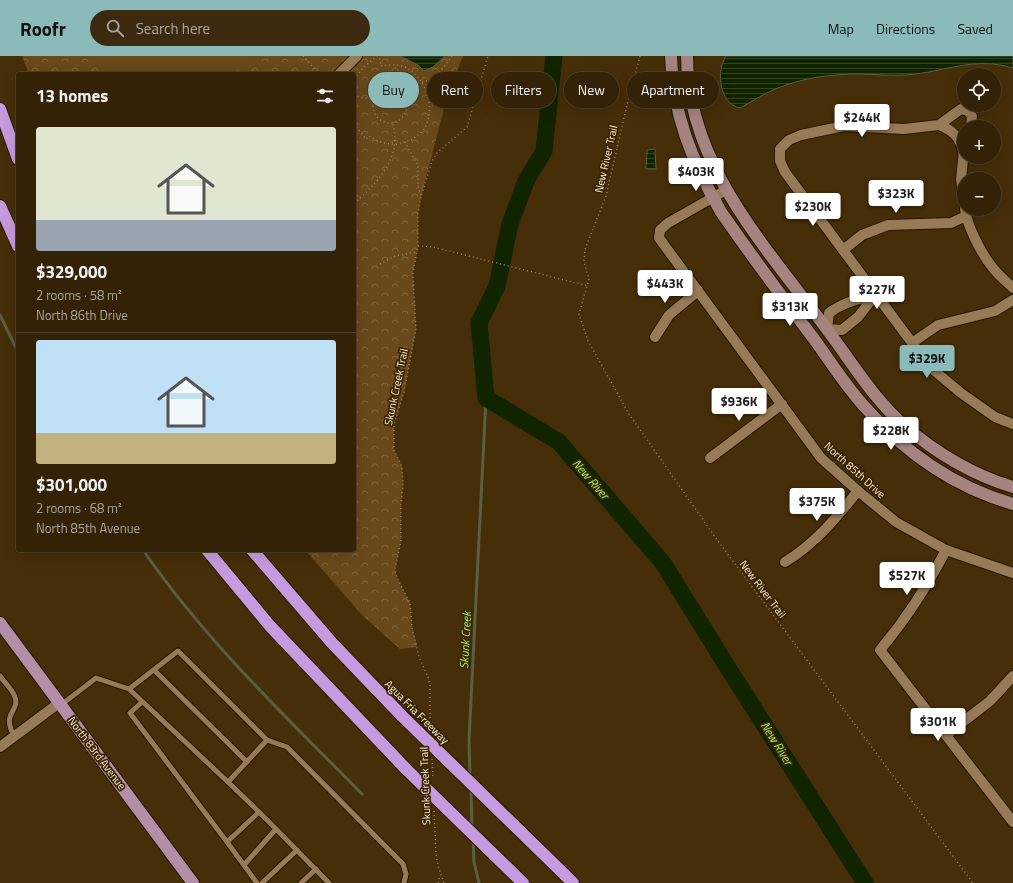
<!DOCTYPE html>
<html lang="en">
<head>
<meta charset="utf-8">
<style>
	:root { --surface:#342206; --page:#3c2a10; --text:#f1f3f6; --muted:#a9a49b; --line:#4e3f28; --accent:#8bbbb9 }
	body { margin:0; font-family:"Titillium Web",sans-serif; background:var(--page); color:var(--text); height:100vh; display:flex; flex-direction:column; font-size:15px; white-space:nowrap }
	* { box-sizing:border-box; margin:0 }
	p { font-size:13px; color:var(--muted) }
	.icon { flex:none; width:22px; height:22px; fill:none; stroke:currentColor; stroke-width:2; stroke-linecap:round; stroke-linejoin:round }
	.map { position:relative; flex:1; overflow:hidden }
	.details { position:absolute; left:16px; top:16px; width:340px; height:480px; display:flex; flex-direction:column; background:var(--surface); border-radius:4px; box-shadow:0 4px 16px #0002,0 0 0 1px var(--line) }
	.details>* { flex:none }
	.guide { position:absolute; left:368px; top:16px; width:380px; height:36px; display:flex; gap:8px }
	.tools { position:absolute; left:957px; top:12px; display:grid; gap:8px }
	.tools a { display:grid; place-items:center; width:44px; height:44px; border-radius:50%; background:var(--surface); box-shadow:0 4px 16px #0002,0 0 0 1px var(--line); font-size:20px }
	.price { position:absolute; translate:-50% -34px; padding:0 9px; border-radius:4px; background:#fff; color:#222; font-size:13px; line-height:26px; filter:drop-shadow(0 1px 2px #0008) }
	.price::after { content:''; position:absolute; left:50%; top:24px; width:12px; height:9px; margin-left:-6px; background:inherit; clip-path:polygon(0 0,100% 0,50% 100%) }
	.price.on { background:var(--accent); color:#111 }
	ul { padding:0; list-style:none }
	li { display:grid; align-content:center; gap:8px; height:212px; padding:0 20px }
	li+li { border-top:1px solid var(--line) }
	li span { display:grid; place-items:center; height:124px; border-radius:4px; color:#555 }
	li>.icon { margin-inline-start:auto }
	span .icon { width:72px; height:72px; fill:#fffc; stroke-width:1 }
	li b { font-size:17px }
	h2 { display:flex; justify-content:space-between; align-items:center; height:48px; padding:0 20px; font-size:17px }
	.pill { padding:0 14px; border-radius:18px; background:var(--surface); box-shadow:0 4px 16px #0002,0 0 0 1px var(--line); font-size:14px; line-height:36px }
	.pill.on { background:var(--accent); color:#111 }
	header { display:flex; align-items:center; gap:24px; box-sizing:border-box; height:56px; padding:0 20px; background:var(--accent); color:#111 }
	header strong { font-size:19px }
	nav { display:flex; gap:22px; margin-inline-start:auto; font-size:14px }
	.search { width:280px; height:36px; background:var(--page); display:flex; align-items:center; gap:10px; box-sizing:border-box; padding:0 14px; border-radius:22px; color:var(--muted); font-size:15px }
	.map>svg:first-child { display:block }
</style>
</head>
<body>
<header>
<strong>Roofr</strong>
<div class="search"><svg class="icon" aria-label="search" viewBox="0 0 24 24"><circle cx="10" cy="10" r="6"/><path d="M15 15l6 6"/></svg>Search here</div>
<nav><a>Map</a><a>Directions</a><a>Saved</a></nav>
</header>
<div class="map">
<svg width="1013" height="827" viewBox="0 0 1013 827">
	<defs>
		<pattern id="park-crowns" width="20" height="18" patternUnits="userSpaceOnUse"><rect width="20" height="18" fill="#694919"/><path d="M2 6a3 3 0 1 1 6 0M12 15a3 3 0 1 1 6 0" fill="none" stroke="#80643a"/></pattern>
		<pattern id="water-rules" width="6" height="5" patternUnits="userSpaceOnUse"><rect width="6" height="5" fill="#102400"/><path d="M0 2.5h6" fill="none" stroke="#344425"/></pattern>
	</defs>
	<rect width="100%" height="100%" fill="#462e08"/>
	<polygon fill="url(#park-crowns)" points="22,0 463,0 447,41 421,141 418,157 418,190 413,217 416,273 404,336 394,368 394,394 402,411 403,429 401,449 401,485 395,513 397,522 410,547 412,571 417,591 400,593 363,560 305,494 354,494 354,18 29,18"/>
	<polygon fill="#694919" points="92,0 255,0 235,16 230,18 116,18 104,11"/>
	<g fill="url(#water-rules)" stroke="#576142">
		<polygon points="400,0 445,0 433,11 424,15 418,9"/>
		<path d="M 726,0 L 1013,0 L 1013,12 C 973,0 946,16 906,19 C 890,20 874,18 858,18 C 825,18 790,24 761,40 C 754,44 747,48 740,52 C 719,48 716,15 726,0 Z"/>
		<polygon points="655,93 656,113 646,113 647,94"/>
	</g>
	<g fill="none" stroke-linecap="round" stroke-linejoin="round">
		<g stroke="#576142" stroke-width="3">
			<polyline points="0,259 18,296"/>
			<path d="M 143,494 C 205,584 285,660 362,738"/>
			<polyline points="470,722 469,684 486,342"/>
			<polyline points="471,732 472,772"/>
			<polyline points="473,784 474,806 479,827"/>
		</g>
		<polyline stroke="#102400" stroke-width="17" points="554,0 544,95 526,125 510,168 497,230 479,267 486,342 559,386 663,507 730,615 865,827"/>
		<defs>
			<g id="lane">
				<polyline points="154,614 247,706"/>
				<path d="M 0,620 C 4,626 13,634 15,641 C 20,656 1,656 14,680"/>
				<polyline points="142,646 130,657 227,786 259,756 228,726"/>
				<polyline points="61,649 96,622 129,633 228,726 267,684 178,595 129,633"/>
				<polyline points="267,684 287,691 403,808 406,818 404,827"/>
				<polyline points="259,756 276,773"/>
				<polyline points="227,786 257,827"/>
				<polyline points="244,809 276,773 329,827"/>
				<polyline points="262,827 297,794"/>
				<polyline points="301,827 316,813"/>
			</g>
			<g id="street">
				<polyline points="339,18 357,0"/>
				<path d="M 939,69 C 952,74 960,81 963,95"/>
				<polyline points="971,71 972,60 968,55 961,53 939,69 904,73 844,70 801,79 789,84 780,93 780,105 785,116 930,311 961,337 995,361 1013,368"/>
				<polyline points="964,93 961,124 964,146"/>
				<polyline points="726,134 668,167 660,174 659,182 821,402 858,435 896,466 946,494 1013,517"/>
				<path d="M 965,153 C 967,170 982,199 993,212 C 999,220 1007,226 1013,232"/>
				<polyline points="843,194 862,179 888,169 951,167 966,160"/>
				<path d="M 876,238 L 858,261 L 842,274 L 827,273 L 829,257 C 843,246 860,243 876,238 Z"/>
				<polyline points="655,281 669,259 698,235"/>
				<polyline points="912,287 938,269 995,255 1013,244"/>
				<polyline points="710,402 782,348"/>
				<path d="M 946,494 C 927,531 907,562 880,594 L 1013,766"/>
				<path d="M 785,506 C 815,488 836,462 858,435"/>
				<polyline points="946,679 990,645 1013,620"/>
				<polyline points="0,691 59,647"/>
			</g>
			<g id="secondary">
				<path d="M 671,0 C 672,57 693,107 721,156 C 751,199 782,241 814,283 C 830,305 845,329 863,349 C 903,395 954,431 1013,448"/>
				<path d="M 687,0 C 687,108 766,191 826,272 C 851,305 874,344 906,371 C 936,397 975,420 1013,431"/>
			</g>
			<polyline id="primary" points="0,567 193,827"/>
			<g id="highway">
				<polyline points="0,53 18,103"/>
				<polyline points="0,150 18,190"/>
				<polyline points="207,494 270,570 406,713"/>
				<polyline points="252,494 332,587 402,660"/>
				<polyline points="564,818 573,827"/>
			</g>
		</defs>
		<use href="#lane" stroke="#281700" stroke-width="7"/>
		<use href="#street" stroke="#281700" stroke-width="12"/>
		<use href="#secondary" stroke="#281700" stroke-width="14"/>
		<use href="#primary" stroke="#281700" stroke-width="14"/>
		<use href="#highway" stroke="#281700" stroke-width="14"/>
		<g stroke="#9b8669" stroke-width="1.5" stroke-dasharray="1 3" stroke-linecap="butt">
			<polyline points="303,0 319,18"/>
			<polyline points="640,0 627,49 606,140 585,193 584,206 589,223 579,258 588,285 629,358 715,481 973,827"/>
			<polyline points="354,23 364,11 377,0"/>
			<circle cx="390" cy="50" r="17"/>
			<polyline points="354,39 363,42 375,43"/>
			<path d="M 403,39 C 415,22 418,30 433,22 C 441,16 446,8 452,0"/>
			<path d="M 354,68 L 366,83 L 369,80 C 376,85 388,89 398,88 C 403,87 406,84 410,85 C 415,81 421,78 424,73 C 437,52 426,19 402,10 C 396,8 388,9 381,10 L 379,0"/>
			<polyline points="405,86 418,110 418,130 421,140"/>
			<path d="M 354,147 C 377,128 404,99 392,66"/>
			<polyline points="418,190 433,191 588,230"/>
			<polyline points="380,208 395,200 416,196"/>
			<polyline points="430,674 430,629 428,621 419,601 412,571 410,547 397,522 395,513 401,485 401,449 403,429 402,411 394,394 394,368 404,336 416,273 413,217 418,190 418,157 421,141 432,105 437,97 467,71 488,0"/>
			<polyline points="432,703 433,723"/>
			<polyline points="434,755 436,798 438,810 444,827"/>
			<polyline points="438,827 440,819"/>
		</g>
		<use href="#lane" stroke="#977b57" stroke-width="5"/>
		<use href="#street" stroke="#977b57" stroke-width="10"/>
		<use href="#secondary" stroke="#a58480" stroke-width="12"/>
		<use href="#primary" stroke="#b38ea8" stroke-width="12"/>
		<use href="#highway" stroke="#c69ade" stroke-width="12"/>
		<defs>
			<g id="highway-bridge">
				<polyline points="402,660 564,818"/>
				<polyline points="406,713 523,827"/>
			</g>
		</defs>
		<use href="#highway-bridge" stroke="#281700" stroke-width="14" stroke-linecap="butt"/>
		<use href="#highway-bridge" stroke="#c69ade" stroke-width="12"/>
	</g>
	<g text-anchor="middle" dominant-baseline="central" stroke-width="3.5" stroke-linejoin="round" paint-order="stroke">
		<g font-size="11" fill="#feeedb" stroke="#3b2400">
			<text transform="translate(606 103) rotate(-77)">New River Trail</text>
			<text transform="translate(396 331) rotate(-78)">Skunk Creek Trail</text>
			<text transform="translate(855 414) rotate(42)">North 85th Drive</text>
			<text transform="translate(763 533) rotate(53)">New River Trail</text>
			<text transform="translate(417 656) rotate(45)">Agua Fria Freeway</text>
			<text transform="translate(97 697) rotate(53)">North 83rd Avenue</text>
			<text transform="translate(425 730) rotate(-92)">Skunk Creek Trail</text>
		</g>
		<g font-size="12" font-style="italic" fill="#a2f460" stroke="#3b2400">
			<text transform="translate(591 423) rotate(49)">New River</text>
			<text transform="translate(465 584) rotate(-87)">Skunk Creek</text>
			<text transform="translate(777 687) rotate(58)">New River</text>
		</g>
	</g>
</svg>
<div class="tools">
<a><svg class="icon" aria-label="locate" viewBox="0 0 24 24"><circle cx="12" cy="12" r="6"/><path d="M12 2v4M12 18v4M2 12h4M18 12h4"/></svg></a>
<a>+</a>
<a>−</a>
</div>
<b class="price" style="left:862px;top:82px">$244K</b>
<b class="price" style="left:696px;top:136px">$403K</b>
<b class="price" style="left:896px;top:158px">$323K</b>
<b class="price" style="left:813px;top:171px">$230K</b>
<b class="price" style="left:665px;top:248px">$443K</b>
<b class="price" style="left:877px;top:254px">$227K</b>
<b class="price" style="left:790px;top:271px">$313K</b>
<b class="price on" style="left:927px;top:323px">$329K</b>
<b class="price" style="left:739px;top:366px">$936K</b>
<b class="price" style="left:891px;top:395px">$228K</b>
<b class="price" style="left:817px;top:466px">$375K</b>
<b class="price" style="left:907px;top:540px">$527K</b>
<b class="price" style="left:938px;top:686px">$301K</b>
<div class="guide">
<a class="pill on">Buy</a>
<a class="pill">Rent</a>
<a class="pill">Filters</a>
<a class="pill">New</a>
<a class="pill">Apartment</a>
</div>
<section class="details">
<h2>13 homes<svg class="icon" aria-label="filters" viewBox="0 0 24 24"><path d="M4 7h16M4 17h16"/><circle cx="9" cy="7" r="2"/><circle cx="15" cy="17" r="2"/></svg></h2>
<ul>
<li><span style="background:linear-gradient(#dfe7d0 75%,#9aa5b1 0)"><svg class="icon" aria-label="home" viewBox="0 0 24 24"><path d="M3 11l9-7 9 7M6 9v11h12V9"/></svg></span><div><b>$329,000</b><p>2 rooms · 58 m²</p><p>North 86th Drive</p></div></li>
<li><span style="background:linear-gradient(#bfe0f5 75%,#c2b280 0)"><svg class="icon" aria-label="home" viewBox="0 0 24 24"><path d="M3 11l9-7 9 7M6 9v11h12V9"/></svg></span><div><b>$301,000</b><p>2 rooms · 68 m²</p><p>North 85th Avenue</p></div></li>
</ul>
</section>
</div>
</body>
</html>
